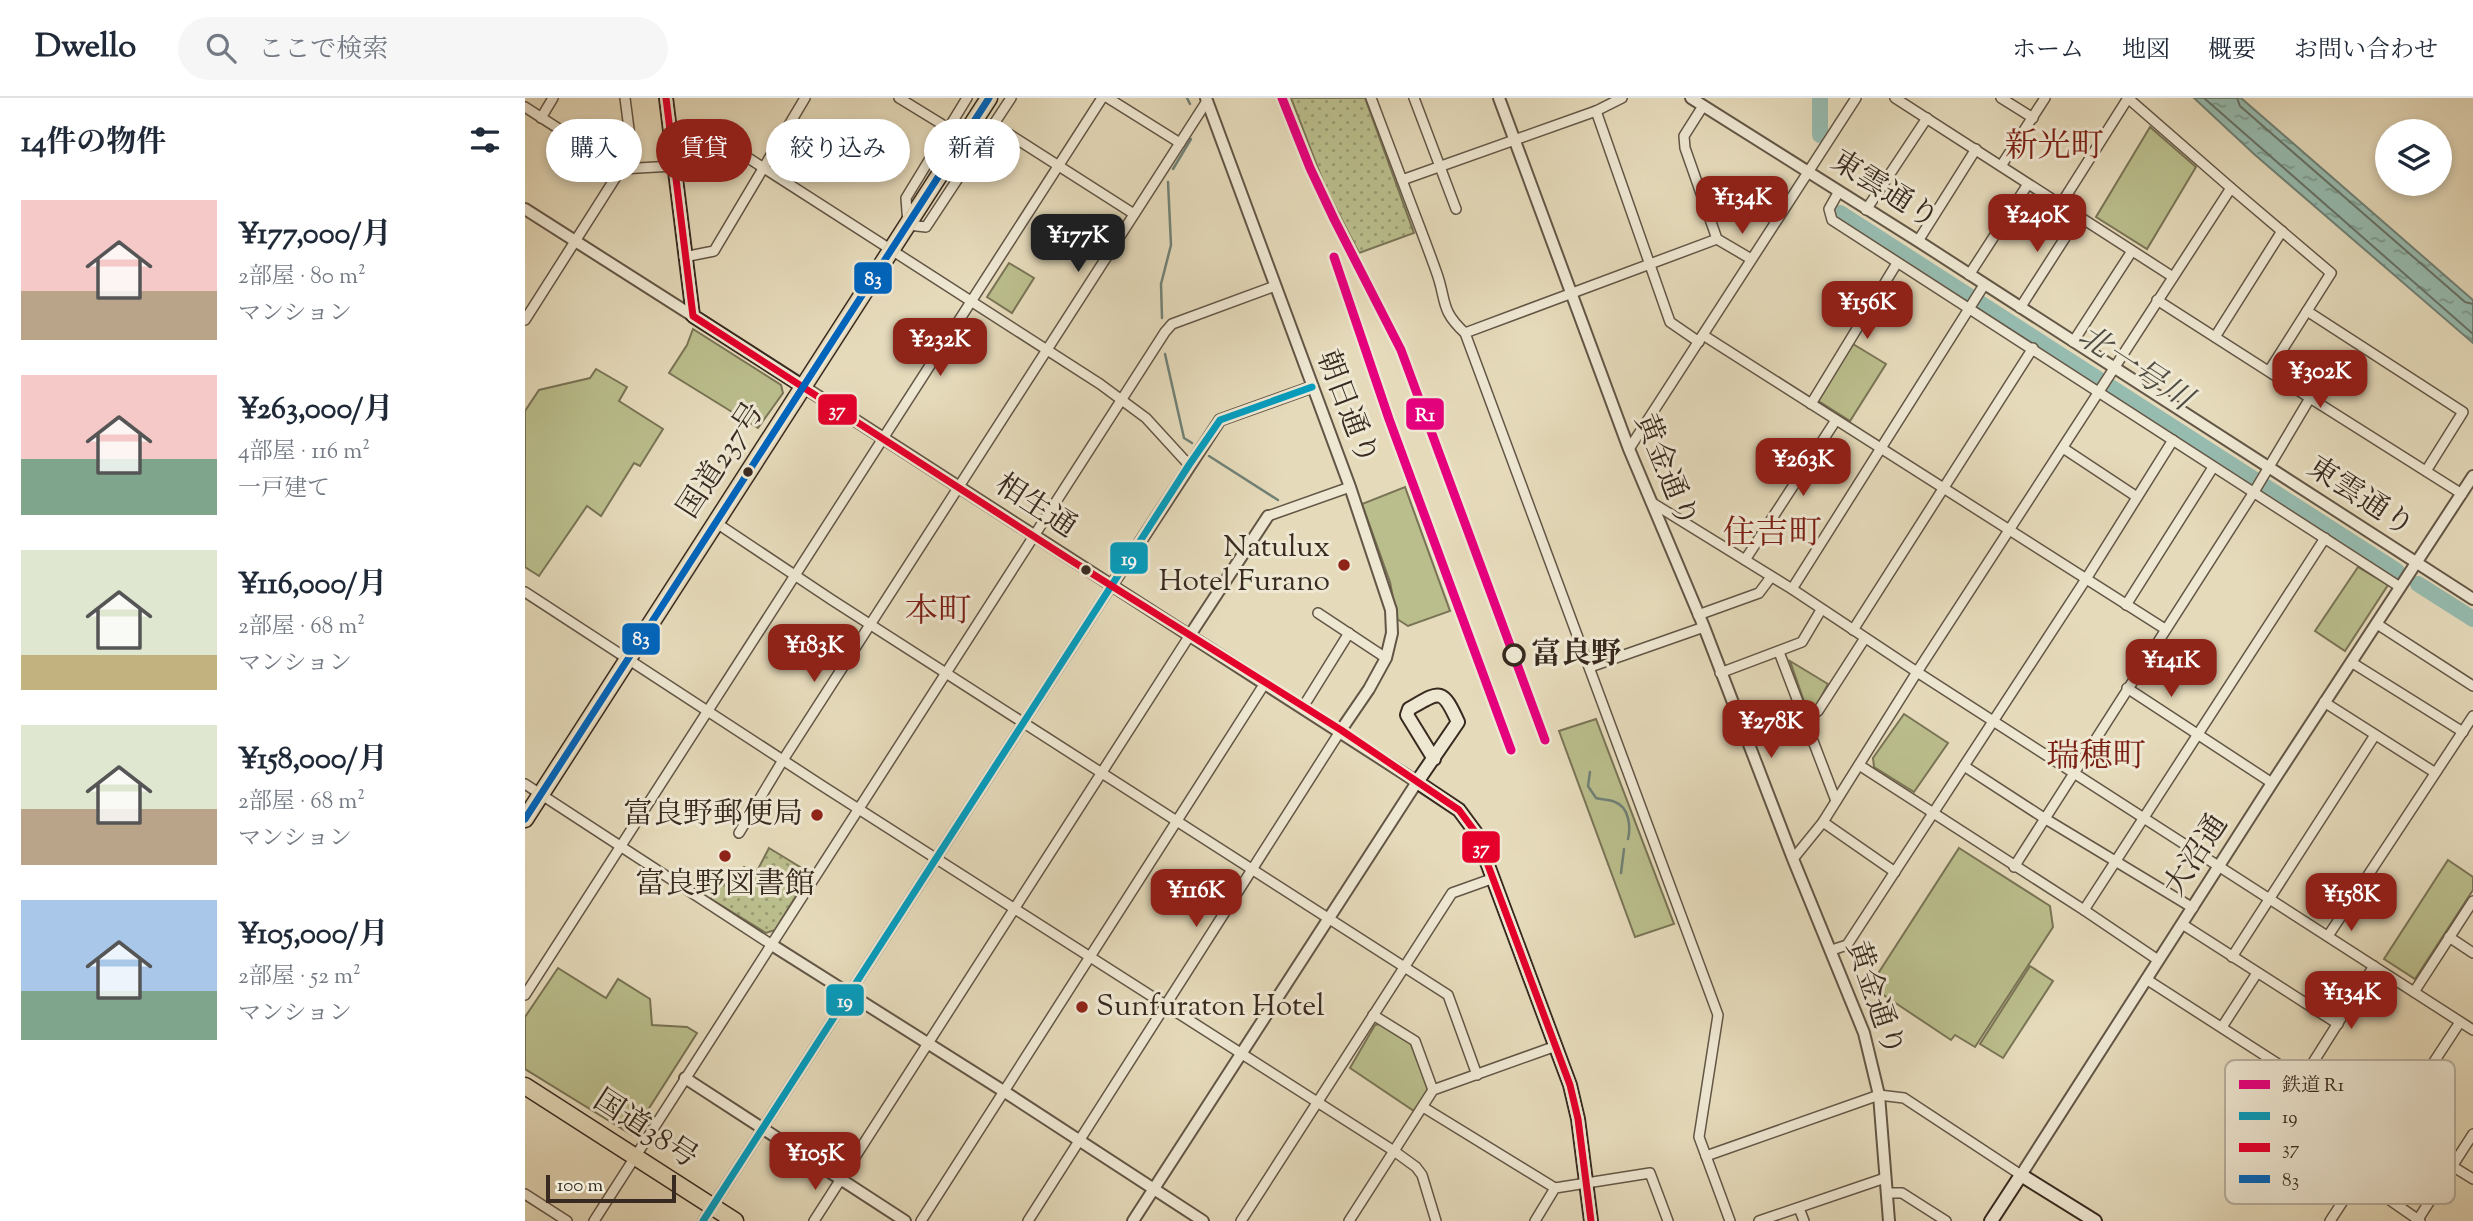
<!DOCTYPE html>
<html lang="ja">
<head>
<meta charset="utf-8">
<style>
	:root { --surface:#fff; --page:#f6f6f7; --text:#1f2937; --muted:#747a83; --line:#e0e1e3; --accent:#8f2418 }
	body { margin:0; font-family:"Sorts Mill Goudy","Noto Serif JP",serif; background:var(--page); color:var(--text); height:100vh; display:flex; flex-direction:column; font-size:26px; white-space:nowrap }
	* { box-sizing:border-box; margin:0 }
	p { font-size:23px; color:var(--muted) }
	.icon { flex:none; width:38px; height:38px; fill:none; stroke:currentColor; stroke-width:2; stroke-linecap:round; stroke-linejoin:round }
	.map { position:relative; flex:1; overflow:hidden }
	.sheet { display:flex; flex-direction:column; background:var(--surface); width:525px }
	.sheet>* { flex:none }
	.banner { position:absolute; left:21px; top:21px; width:665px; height:63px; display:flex; gap:14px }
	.controls { position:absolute; left:1850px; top:21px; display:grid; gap:14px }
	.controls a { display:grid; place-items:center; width:77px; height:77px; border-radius:50%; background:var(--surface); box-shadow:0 4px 10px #0003; font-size:35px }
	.scale { position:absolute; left:21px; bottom:18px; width:130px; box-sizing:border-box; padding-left:7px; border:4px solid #382a20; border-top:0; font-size:19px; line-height:24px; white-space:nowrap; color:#382a20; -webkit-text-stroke:5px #eee7d2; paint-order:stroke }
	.price { position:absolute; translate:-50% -60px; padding:0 16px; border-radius:14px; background:var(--accent); color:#fff; font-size:23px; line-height:46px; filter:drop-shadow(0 2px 4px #0008) }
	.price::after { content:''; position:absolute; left:50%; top:42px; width:21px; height:16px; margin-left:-10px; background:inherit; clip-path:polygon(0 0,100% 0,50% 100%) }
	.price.on { background:#222; color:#fff }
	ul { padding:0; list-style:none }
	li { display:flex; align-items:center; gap:21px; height:175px; padding:0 21px }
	li span { display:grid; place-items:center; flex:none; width:196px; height:140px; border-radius:0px; color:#555 }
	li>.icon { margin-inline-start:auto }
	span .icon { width:84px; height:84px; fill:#fffc; stroke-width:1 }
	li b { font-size:30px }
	h2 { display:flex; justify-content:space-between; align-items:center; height:84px; padding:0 21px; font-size:30px }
	.chip { padding:0 24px; border-radius:32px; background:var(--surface); box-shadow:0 4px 10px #0003; font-size:24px; line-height:63px }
	.chip.on { background:var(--accent); color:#fff }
	header { display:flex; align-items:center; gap:42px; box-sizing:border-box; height:98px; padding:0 35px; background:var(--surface); border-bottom:2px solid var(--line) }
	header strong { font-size:33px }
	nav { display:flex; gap:38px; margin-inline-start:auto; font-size:24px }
	.search { width:490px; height:63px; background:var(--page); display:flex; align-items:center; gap:18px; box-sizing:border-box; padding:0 24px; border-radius:38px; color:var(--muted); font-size:26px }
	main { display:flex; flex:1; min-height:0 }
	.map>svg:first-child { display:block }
</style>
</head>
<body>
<header>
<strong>Dwello</strong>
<div class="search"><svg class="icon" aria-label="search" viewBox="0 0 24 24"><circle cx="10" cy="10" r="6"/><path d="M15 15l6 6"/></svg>ここで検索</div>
<nav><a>ホーム</a><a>地図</a><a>概要</a><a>お問い合わせ</a></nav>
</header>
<main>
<section class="sheet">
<h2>14件の物件<svg class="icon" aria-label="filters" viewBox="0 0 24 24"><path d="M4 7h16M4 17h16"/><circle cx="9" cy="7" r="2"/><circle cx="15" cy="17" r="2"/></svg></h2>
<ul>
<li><span style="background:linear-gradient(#f6c9c9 65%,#b9a48a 0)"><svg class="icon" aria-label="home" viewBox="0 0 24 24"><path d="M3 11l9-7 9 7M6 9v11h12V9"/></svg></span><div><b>¥177,000/月</b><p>2部屋 · 80 m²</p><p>マンション</p></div></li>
<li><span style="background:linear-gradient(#f6c9c9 60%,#7fa58c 0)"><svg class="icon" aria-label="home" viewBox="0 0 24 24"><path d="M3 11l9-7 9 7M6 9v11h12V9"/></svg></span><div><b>¥263,000/月</b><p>4部屋 · 116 m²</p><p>一戸建て</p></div></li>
<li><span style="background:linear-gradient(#dfe7d0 75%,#c2b280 0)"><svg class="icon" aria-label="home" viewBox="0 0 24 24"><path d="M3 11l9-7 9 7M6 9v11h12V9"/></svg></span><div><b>¥116,000/月</b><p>2部屋 · 68 m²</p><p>マンション</p></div></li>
<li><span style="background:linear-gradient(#dfe7d0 60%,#b9a48a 0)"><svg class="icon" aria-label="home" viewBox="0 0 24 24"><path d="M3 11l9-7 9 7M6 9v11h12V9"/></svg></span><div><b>¥158,000/月</b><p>2部屋 · 68 m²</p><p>マンション</p></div></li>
<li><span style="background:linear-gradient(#a9c7e8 65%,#7fa58c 0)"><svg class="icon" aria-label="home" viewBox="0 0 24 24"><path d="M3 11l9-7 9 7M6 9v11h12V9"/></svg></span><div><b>¥105,000/月</b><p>2部屋 · 52 m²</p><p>マンション</p></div></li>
</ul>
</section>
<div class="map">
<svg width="1948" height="1123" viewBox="0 0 1948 1123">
	<defs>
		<pattern id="grass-dots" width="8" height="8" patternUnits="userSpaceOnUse" patternTransform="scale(1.75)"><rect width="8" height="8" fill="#babe8c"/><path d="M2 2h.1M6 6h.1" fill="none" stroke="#989b72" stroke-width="1.8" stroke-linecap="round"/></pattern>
		<pattern id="water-ripples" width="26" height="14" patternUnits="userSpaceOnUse" patternTransform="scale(1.75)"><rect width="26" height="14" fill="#96bbaf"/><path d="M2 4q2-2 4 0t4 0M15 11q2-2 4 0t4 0" fill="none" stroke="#7b988e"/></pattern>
	</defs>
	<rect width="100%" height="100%" fill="#e5daba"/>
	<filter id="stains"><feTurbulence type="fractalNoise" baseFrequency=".00286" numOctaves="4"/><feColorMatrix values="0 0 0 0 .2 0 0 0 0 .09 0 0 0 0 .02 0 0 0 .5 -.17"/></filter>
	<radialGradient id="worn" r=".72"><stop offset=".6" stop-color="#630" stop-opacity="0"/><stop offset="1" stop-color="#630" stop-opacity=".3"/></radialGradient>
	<g fill="url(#grass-dots)" stroke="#797456" stroke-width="2">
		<polygon points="766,0 840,0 889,135 834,155 801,91"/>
		<polygon points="244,750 285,775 250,832 241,835 186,801 196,784 205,787 219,769 231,775"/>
	</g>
	<g fill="#babe8c" stroke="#797456" stroke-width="2">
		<polygon points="1625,29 1671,69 1622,151 1571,119"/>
		<polygon points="484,165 509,180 487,215 462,199"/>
		<polygon points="168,231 256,287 258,295 233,330 144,275 162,247"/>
		<polygon points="1328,246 1361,266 1325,323 1292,302"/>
		<polygon points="71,271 102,289 94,303 138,331 115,368 109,365 76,418 62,408 14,478 0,469 0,313 14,292 65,280"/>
		<polygon points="880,389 925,513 883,528 872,521 865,484 837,406"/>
		<polygon points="1833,469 1863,487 1820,553 1790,533"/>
		<polygon points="1265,563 1303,586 1290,610 1281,609"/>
		<polygon points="1379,616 1423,645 1389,694 1349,669 1348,660"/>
		<polygon points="1071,621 1149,826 1110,839 1034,633"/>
		<polygon points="1434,750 1525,808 1528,829 1450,949 1430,937 1426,942 1345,888"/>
		<polygon points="1923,762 1948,779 1948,792 1890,881 1859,861"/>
		<polygon points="1505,868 1528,883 1478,960 1455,946"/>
		<polygon points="33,870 81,900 93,881 125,901 127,927 162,929 172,935 107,1037 0,971 0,919"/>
		<polygon points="854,926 886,946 904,990 889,1013 825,970 850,927"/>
	</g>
	<polygon fill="url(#water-ripples)" stroke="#708176" stroke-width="2" points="1669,0 1716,0 1948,202 1948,245 1729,56"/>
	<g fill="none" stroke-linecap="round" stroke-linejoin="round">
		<g stroke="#677268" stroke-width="2">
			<polyline points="1679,0 1948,236"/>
			<polyline points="1712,0 1715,8 1940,204 1948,206"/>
		</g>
		<g stroke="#708176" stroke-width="2.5">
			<polyline points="662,0 665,6"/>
			<polyline points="648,71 666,41"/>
			<polyline points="637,220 636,186 646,147 643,84"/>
			<polyline points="640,256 659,340 667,345"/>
			<polyline points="684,358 753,402"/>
			<path d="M 1065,674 L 1063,688 L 1071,700 C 1077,702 1084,701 1090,704 C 1104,709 1106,729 1103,741"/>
			<polyline points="1096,775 1099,751"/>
		</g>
		<g stroke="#96bbaf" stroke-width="16">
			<polyline points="1295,0 1295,37"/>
			<polyline points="1315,115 1872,473"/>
			<polyline points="1893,486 1948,521"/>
		</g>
		<defs>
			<g id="minor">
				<polyline points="100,0 109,70"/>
				<polyline points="374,0 423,30"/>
				<polyline points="442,0 381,100 383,127 401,129 486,0"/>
				<polyline points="583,0 655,45"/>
				<polyline points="846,0 877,82"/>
				<polyline points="889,0 931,111"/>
				<path d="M 1097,0 L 1071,13 L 877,82 C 888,112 900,142 911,173 C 922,202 914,211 940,235 L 1193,917 L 1174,1039 L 1205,1123"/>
				<polyline points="1370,0 1648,179"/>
				<polyline points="1476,0 1508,20"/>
				<polyline points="1604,1 1706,90"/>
				<polyline points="1178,8 1159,38 1160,50 1192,141 1226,161"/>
				<polyline points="0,9 96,71 148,68"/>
				<polyline points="1071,13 1145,224 1174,244"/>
				<polyline points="16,20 28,0"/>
				<polyline points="468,26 609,116"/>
				<polyline points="145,32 172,27 575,286 621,320 664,367"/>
				<polyline points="1476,68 1520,0"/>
				<polyline points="1313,95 1304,111 1307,122 1875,489"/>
				<polyline points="1536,106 1603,0"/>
				<polyline points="1341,112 1402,20"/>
				<polyline points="1393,143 1451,51"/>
				<polyline points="159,159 189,153 280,0"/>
				<polyline points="1444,177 1503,86"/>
				<polyline points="1495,210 1554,118"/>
				<polyline points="1782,213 1938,314 1901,373"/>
				<polyline points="0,222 96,71"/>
				<polyline points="940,235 1192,141"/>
				<polyline points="1178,237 1640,531"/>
				<polyline points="1690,239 1757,133"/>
				<polyline points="1548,244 1607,153"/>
				<polyline points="1785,300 1937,396"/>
				<polyline points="1286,306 1372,165"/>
				<polyline points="1538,350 1612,399"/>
				<polyline points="1104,351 1331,0"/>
				<polyline points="1126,404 1267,491 1392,574 1948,932"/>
				<polyline points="743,418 825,389"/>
				<polyline points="190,424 307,502 923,897 952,977"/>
				<polyline points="1220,462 1311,322"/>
				<polyline points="1267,491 1459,187"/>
				<polyline points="0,494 296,687 869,1053 891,1069 897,1077 911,1123"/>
				<polyline points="1601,507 1687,371"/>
				<polyline points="793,515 861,560"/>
				<polyline points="1173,517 1234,495 1246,479"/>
				<polyline points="1852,526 1948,588"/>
				<polyline points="1328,532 1508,250"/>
				<polyline points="1254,554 1311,703"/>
				<polyline points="1826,564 1938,634"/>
				<polyline points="1065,569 1179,529"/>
				<polyline points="1195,575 1277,544 1296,512"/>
				<polyline points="1602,590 1747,685"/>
				<polyline points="1799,604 1909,674"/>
				<polyline points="778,609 824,535"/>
				<polyline points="1280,621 1293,613 1340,540"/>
				<polyline points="1334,667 1559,812 1633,862"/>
				<polyline points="1439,668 1519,720 1668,810"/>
				<polyline points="0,686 247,847"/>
				<polyline points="1298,724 1370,774"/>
				<polyline points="214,735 258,662 682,3"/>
				<polyline points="1268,761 1298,724 1392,574 1706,90 1806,175 1744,273"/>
				<polyline points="1489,769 1729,394 1785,300 1632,202"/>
				<polyline points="1559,812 1800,440"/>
				<polyline points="1657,826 1813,926"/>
				<polyline points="1803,838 1948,618"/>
				<polyline points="1924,839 1948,855"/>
				<polyline points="1307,852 1322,847 1561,481 1648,342"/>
				<polyline points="1707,859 1850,637"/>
				<polyline points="1621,881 1862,1036"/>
				<polyline points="1889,894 1948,803"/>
				<polyline points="0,897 577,0"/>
				<polyline points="848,917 890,943 908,992"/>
				<polyline points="1697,929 1732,875"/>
				<polyline points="1777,982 1849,868"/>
				<polyline points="898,1009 1030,1090"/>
				<polyline points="1181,1058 1354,997 1379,1000 1496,1077"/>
				<polyline points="1927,1068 1948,1081"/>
				<polyline points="1833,1080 1895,1123"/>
				<polyline points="1362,1095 1377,1095 1421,1123"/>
				<polyline points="0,1096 42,1123"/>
				<polyline points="1274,1110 1279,1123"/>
				<polyline points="69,1123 640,234 647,226 750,188"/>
				<polyline points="178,1123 587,487"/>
				<polyline points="289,1123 665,537"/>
				<polyline points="396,1123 740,585"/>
				<polyline points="503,1123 816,632"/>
				<polyline points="716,1123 927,795 969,780"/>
				<polyline points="824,1123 908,992 1031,948"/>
				<polyline points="1010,1123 1030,1090 1125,1075 1143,1123"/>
				<polyline points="1234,1123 1360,1080"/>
				<polyline points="1805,1123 1935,924"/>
				<polyline points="1892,1123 1948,1036"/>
			</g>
			<g id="tertiary">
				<polyline points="681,0 825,389 866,512 867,535 861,560 844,591 816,632"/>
				<polyline points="974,0 1104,351 1179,529 1268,761 1339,935 1354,997 1364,1123"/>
				<polyline points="1166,0 1393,143 1948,501"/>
				<polyline points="0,111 168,218"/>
				<polyline points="277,288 892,684 608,1123"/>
				<polyline points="587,487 695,322 787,289"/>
				<polyline points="665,537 743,418"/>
				<polyline points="247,847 480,994 678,1123"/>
				<polyline points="160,980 380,1123"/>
				<polyline points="1496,1077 1747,685 1948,378"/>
			</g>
			<g id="secondary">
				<polyline points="141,0 168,218 277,288"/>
				<path d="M 909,661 L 882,617 L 884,611 C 915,593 917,589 933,624 L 892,684 L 934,712 L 951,735 L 1045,987 L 1053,1021 L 1066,1123"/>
				<polyline points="1466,1123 1496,1077 1570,1123"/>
			</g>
			<g id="trunk">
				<polyline points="0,721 464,0"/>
				<polyline points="0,988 210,1123"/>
			</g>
		</defs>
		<use href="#minor" stroke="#635646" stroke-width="12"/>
		<use href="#tertiary" stroke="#635646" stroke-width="14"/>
		<use href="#secondary" stroke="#382a20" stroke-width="16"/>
		<use href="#trunk" stroke="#382a20" stroke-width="19"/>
		<use href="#minor" stroke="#eee7d2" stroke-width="9"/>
		<use href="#tertiary" stroke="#eee7d2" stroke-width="10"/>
		<use href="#secondary" stroke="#eee7d2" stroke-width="12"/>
		<use href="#trunk" stroke="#e5daba" stroke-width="16"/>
		<defs>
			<polyline id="bus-1" points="178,1123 664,367 695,322 787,289"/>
			<polyline id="bus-2" points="141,0 168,218 547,463 816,632 934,712 951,735 1045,987 1053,1021 1066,1123"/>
			<polyline id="bus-3" points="0,721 464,0"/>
		</defs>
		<use href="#bus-1" stroke="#eee7d2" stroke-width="12"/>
		<use href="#bus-2" stroke="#eee7d2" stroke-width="12"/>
		<use href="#bus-3" stroke="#eee7d2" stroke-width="12"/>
		<use href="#bus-1" stroke="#069cbd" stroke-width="7"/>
		<use href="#bus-2" stroke="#e4002b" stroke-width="7"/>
		<use href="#bus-3" stroke="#0065bd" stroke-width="7"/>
		<defs>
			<g id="rail-1">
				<polyline points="757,0 785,70 809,121 876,252 1020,642"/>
				<polyline points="809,159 864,321 986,652"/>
			</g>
		</defs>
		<use href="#rail-1" stroke="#eee7d2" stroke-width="14"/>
		<use href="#rail-1" stroke="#e5007d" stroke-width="9"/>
	</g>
	<g fill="#382a20" stroke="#eee7d2" stroke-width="2.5">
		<circle cx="223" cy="374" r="6"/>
		<circle cx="561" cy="472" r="6"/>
	</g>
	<g fill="#8f2418" stroke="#eee7d2" stroke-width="2.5">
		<circle cx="819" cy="467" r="7"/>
		<circle cx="292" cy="717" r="7"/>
		<circle cx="200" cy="758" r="7"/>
		<circle cx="557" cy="909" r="7"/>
	</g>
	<circle fill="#eee7d2" stroke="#382a20" stroke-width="3.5" cx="989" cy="557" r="10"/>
	<g text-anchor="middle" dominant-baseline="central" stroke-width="6" stroke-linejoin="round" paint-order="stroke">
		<g font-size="30" fill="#382a20" stroke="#eee7d2">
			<text transform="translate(1359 93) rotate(32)">東雲通り</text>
			<text transform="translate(821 310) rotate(69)">朝日通り</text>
			<text transform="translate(197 363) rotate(-57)">国道237号</text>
			<text transform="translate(1140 373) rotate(68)">黄金通り</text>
			<text transform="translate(1835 400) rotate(33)">東雲通り</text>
			<text transform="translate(510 409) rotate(33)">相生通</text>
			<text transform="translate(1672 758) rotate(-57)">大沼通</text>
			<text transform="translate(1349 901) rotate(71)">黄金通り</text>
			<text transform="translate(120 1032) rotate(33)">国道38号</text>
		</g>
		<g font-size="30" fill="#382a20" stroke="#eee7d2" text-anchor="end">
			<text x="805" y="450">Natulux<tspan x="805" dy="34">Hotel Furano</tspan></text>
			<text x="278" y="717">富良野郵便局</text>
			<text x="200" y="787" text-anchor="middle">富良野図書館</text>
			<text x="571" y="909" text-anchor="start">Sunfuraton Hotel</text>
		</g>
		<g font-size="30" font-weight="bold" fill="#382a20" stroke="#eee7d2" text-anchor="start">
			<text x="1006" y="557">富良野</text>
		</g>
		<g font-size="32" font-style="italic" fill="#504e44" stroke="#eee7d2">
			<text transform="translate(1609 271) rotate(33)">北一号川</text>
		</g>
		<g font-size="33" fill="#7a1f14" stroke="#eee7d2">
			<text x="1529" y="50">新光町</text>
			<text x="1247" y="437">住吉町</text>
			<text x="413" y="515">本町</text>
			<text x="1571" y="660">瑞穂町</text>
		</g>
	</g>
	<rect x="1700" y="962" width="230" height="144" rx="10" fill="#eee7d2" stroke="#b7ae9d" stroke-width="2"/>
	<rect x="1714" y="982" width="31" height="9" fill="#e5007d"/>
	<rect x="1714" y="1014" width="31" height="8" fill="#069cbd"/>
	<rect x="1714" y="1045" width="31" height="9" fill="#e4002b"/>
	<rect x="1714" y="1077" width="31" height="8" fill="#0065bd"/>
	<g font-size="19" fill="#382a20">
		<text x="1757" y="993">鉄道 R1</text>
		<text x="1757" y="1025">19</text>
		<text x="1757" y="1056">37</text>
		<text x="1757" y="1088">83</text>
	</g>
	<g stroke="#eee7d2" stroke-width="2.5">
		<rect x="328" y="163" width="40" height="34" rx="7" fill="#0065bd"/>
		<rect x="292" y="295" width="41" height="33" rx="7" fill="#e4002b"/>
		<rect x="880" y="299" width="40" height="34" rx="7" fill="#e5007d"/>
		<rect x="584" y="443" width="40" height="34" rx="7" fill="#069cbd"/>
		<rect x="96" y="524" width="40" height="34" rx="7" fill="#0065bd"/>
		<rect x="936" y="732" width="40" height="34" rx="7" fill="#e4002b"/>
		<rect x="300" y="885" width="40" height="34" rx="7" fill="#069cbd"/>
	</g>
	<g font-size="19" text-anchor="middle" font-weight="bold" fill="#fff">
		<text x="348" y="187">83</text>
		<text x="312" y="318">37</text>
		<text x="900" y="323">R1</text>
		<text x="604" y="467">19</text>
		<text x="116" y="547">83</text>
		<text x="956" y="756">37</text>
		<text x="320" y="909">19</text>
	</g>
	<rect width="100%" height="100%" filter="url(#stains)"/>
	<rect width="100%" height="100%" fill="url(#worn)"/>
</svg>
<div class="controls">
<a><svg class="icon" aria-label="layers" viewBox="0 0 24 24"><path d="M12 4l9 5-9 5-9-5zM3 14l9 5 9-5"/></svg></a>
</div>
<div class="scale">100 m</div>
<b class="price" style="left:1217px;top:138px">¥134K</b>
<b class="price" style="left:1512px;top:156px">¥240K</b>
<b class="price on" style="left:553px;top:176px">¥177K</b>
<b class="price" style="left:1342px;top:243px">¥156K</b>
<b class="price" style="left:415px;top:280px">¥232K</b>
<b class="price" style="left:1795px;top:312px">¥302K</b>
<b class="price" style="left:1278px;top:400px">¥263K</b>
<b class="price" style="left:289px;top:586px">¥183K</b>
<b class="price" style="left:1646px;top:601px">¥141K</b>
<b class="price" style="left:1246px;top:662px">¥278K</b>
<b class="price" style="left:671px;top:831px">¥116K</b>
<b class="price" style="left:1826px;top:835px">¥158K</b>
<b class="price" style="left:1826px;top:933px">¥134K</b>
<b class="price" style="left:290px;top:1094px">¥105K</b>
<div class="banner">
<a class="chip">購入</a>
<a class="chip on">賃貸</a>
<a class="chip">絞り込み</a>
<a class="chip">新着</a>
</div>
</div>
</main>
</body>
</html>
